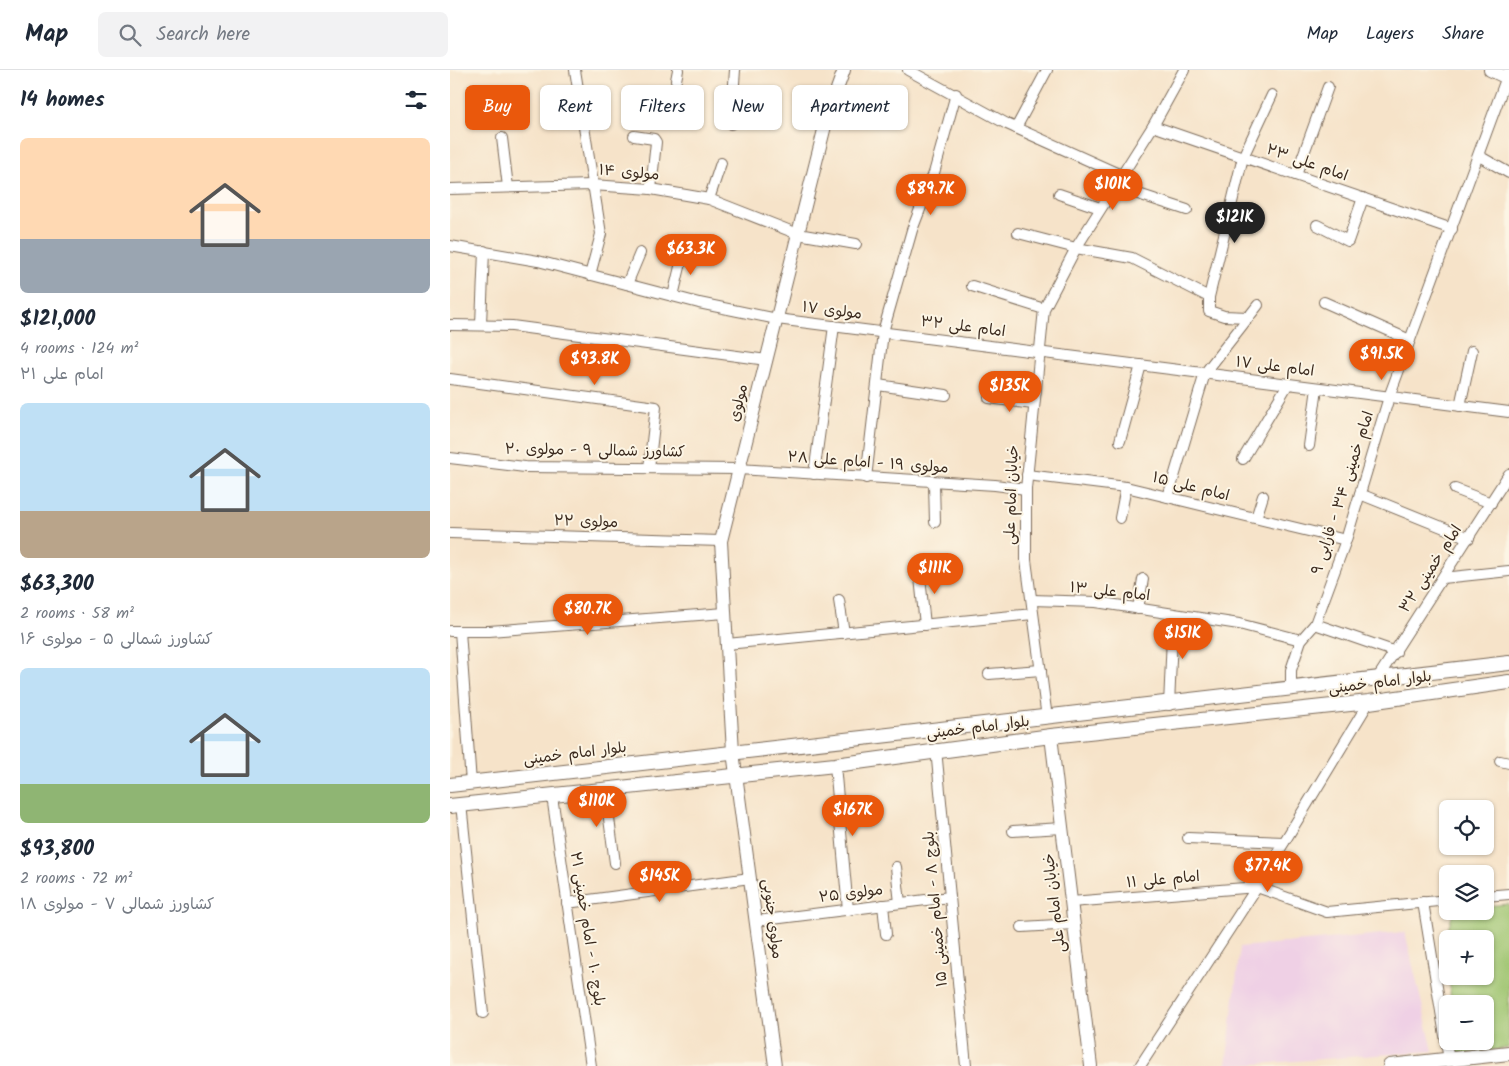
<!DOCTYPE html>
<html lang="en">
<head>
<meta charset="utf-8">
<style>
	:root { --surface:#fff; --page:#f2f2f3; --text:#1f2937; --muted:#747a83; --line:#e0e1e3; --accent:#ea580c }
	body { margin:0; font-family:Kalam,"Playpen Sans Arabic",sans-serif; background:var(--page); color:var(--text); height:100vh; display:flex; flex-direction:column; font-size:19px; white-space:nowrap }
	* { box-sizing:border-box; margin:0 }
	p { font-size:16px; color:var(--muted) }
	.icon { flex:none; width:28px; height:28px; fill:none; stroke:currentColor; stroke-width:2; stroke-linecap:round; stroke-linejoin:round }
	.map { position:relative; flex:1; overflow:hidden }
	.sheet { display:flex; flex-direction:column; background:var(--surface); width:450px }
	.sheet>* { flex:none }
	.hud { position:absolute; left:15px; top:15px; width:475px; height:45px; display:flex; gap:10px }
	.fabs { position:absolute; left:989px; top:730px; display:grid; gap:10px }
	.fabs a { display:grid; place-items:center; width:55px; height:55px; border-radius:8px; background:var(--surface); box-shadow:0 1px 4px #0004; font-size:25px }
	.price { position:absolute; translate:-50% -42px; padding:0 11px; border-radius:18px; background:var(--accent); color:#fff; font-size:16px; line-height:32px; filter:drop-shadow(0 1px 2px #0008) }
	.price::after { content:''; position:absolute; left:50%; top:30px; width:15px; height:11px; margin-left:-8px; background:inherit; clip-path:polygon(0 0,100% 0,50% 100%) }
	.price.active { background:#222; color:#fff }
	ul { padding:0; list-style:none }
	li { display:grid; align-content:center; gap:10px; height:265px; padding:0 20px }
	li span { display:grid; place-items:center; height:155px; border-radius:8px; color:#555 }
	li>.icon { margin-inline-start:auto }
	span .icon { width:90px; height:90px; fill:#fffc; stroke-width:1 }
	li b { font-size:21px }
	h2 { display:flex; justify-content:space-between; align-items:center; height:60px; padding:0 20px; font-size:21px }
	.chip { padding:0 18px; border-radius:8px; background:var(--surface); box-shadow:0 1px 4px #0004; font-size:18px; line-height:45px }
	.chip.active { background:var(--accent); color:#fff }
	header { display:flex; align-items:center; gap:30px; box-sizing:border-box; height:70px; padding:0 25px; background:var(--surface); border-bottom:1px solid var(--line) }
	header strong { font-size:24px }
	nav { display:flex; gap:28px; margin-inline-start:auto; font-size:18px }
	.search { width:350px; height:45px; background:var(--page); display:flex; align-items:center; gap:12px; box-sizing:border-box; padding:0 18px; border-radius:8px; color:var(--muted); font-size:19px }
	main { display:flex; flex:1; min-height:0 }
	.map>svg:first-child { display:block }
</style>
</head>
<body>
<header>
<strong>Map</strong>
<div class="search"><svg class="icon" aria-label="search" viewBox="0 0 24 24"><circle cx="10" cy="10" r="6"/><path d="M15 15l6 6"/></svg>Search here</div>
<nav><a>Map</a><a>Layers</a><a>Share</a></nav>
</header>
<main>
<section class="sheet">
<h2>14 homes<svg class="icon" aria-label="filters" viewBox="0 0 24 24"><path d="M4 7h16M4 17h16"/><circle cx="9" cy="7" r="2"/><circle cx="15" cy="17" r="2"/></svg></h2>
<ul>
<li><span style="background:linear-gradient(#ffd9b3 65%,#9aa5b1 0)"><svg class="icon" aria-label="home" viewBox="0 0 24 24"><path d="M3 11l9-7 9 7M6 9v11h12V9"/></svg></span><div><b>$121,000</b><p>4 rooms · 124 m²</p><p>امام علی ۲۱</p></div></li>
<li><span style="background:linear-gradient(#bfe0f5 70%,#b9a48a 0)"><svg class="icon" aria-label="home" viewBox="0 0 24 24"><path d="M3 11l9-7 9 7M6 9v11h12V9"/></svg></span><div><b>$63,300</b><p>2 rooms · 58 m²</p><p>کشاورز شمالی ۵ - مولوی ۱۶</p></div></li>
<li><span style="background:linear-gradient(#bfe0f5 75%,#8fb573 0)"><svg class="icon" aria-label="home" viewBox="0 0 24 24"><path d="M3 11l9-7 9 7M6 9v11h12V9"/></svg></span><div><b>$93,800</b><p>2 rooms · 72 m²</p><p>کشاورز شمالی ۷ - مولوی ۱۸</p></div></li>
</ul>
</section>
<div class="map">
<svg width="1059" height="996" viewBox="0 0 1059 996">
	<rect width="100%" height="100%" fill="#fcf5e5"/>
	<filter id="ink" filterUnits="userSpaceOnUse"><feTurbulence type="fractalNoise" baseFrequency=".02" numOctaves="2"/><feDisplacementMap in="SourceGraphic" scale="10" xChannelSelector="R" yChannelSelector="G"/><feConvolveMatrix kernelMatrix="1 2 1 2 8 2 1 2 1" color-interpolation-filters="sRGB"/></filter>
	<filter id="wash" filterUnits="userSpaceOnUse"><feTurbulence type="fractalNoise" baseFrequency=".0096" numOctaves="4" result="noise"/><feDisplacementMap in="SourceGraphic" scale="20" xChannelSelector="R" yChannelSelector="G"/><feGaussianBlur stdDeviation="1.12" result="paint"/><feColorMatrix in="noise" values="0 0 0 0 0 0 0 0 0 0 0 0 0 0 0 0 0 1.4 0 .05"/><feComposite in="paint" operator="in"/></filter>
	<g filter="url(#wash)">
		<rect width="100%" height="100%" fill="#f6e3c9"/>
		<polygon fill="#efd0e5" points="955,862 983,981 776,996 790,877"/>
		<polygon fill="#9ec46f" stroke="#6c7746" points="1059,834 1059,978 1004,985 1003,971 1035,971 1035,934 1001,934 999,906 1035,906 1035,869 998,869 997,877 997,861 1004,841 1035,841 1035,836"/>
	</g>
	<g filter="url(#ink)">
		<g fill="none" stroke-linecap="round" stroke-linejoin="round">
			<defs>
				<g id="minor">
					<polyline points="125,0 151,164 140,205"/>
					<polyline points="458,0 557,54 671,105"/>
					<polyline points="226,10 228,0"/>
					<polyline points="281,54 285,0"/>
					<polyline points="703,56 1002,159"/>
					<polyline points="566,58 597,0"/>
					<polyline points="184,66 204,69 206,72 201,119"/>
					<polyline points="52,68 58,117"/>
					<polyline points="1029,86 1059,103"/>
					<polyline points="846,105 878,17"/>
					<polyline points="664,116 737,140"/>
					<polyline points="0,119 142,115 201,119 259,129 348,164 406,174"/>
					<polyline points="609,124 650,138"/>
					<polyline points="259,129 271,93"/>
					<polyline points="867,155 898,171 913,128"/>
					<polyline points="568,163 626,178 682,188 759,227"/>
					<polyline points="0,176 88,191 249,233 327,249 1059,342"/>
					<polyline points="177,214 190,183"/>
					<polyline points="522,216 594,239"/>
					<polyline points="223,226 234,180"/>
					<polyline points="874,232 960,270"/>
					<polyline points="798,247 774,246 759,241 759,227 793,87 822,25"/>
					<polyline points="31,254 34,181"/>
					<polyline points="0,255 62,256 317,290"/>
					<polyline points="0,309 206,337 199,398"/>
					<polyline points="428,315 496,325"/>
					<polyline points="539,328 583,334"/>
					<polyline points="1010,336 1022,281"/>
					<polyline points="670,371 691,295"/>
					<polyline points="859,376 867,318"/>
					<polyline points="0,388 75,397 289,399 545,415 576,419"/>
					<polyline points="793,389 838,314"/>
					<polyline points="364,404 384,256"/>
					<polyline points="577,405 676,417 896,470"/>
					<polyline points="416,408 433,262 462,160 484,103 506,24"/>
					<polyline points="484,413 485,452"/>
					<polyline points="1005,419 1041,433"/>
					<polyline points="910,424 1019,468"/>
					<polyline points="718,427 755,303 808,235"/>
					<polyline points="670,448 676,417"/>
					<polyline points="806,448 813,426"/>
					<polyline points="0,463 271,471"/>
					<polyline points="469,498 475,555"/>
					<polyline points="993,508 1059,501"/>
					<polyline points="389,530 394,563"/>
					<polyline points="582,530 646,532 789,554 851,570"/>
					<polyline points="688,539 693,509"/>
					<polyline points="865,554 946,582"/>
					<polyline points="0,561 39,561 275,543"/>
					<polyline points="10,561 21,713"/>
					<polyline points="277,574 583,544"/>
					<polyline points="539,604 591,600"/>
					<polyline points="927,609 1059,404"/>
					<polyline points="841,620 841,600 851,570 865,554 896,470 939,327 1059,1"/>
					<polyline points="719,635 723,544"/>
					<polyline points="597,648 576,490 576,419 594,239 626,178 703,56 734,0"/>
					<polyline points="486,679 516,996"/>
					<polyline points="1050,691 1059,693"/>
					<polyline points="385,695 398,840"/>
					<polyline points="155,719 165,793"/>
					<polyline points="102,726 141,996"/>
					<polyline points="11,734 33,943"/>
					<polyline points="563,761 612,758"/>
					<polyline points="738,768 834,772"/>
					<polyline points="446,797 450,833"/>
					<polyline points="1035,826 1059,824"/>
					<polyline points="621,832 807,817 877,842 998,830"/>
					<polyline points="973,832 999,990"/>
					<polyline points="117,833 300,808"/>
					<polyline points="433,835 436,864"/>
					<polyline points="306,851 500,827"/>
					<polyline points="572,857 624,854"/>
					<polyline points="690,996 807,817 919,632"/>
				</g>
				<g id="tertiary">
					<polyline points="1040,0 1059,9"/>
					<polyline points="601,666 641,996"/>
					<polyline points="325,996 283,682 271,471 378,44 394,0"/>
				</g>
				<g id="secondary">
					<path d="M 0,715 C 353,673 706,637 1059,593"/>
					<polyline points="0,736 385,695 601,666 919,632 1059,612"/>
					<polyline points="940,996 1059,983"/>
				</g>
			</defs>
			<use href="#minor" stroke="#7c6b5a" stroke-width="12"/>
			<use href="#tertiary" stroke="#7c6b5a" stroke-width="14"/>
			<use href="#secondary" stroke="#7c6b5a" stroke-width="16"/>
			<use href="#minor" stroke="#fff" stroke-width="10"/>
			<use href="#tertiary" stroke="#fff" stroke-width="12"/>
			<use href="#secondary" stroke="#fff" stroke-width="14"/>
		</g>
	</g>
	<g text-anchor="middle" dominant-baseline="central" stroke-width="4" stroke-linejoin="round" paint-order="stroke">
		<g font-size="15" fill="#3b2a1e" stroke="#fcf5e5">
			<text transform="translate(857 93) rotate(19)">امام علی ۲۳</text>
			<text transform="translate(179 103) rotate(5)">مولوی ۱۴</text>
			<text transform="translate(382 241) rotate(7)">مولوی ۱۷</text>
			<text transform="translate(513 257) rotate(7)">امام علی ۳۲</text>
			<text transform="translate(825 297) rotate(7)">امام علی ۱۷</text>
			<text transform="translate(289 333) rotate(-76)">مولوی</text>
			<text transform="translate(145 381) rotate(1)">کشاورز شمالی ۹ - مولوی ۲۰</text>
			<text transform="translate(418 393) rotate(4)">مولوی ۱۹ - امام علی ۲۸</text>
			<text transform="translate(741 417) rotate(14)">امام علی ۱۵</text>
			<text transform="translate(893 423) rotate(-72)">امام خمینی ۳۴ - فارابی ۹</text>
			<text transform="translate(562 425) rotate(-88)">خیابان امام علی</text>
			<text transform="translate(136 452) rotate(2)">مولوی ۲۲</text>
			<text transform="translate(981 499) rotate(-57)">امام خمینی ۳۲</text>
			<text transform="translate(660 522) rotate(6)">امام علی ۱۳</text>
			<text transform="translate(930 613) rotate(-7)">بلوار امام خمینی</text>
			<text transform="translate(528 658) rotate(-7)">بلوار امام خمینی</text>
			<text transform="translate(125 684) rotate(-7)">بلوار امام خمینی</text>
			<text transform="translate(713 810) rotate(-5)">امام علی ۱۱</text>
			<text transform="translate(401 824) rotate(-7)">مولوی ۲۵</text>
			<text transform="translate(605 833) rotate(-97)">خیابان امام علی</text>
			<text transform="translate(486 839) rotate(-95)">بلوچ ۸ - امام خمینی ۱۵</text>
			<text transform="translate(322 849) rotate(83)">مولوی جنوبی</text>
			<text transform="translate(137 859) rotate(81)">بلوچ ۱۰ - امام خمینی ۲۱</text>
		</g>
	</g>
</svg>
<div class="fabs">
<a><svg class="icon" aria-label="locate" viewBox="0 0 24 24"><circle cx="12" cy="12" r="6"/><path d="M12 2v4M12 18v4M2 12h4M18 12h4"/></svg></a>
<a><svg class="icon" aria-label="layers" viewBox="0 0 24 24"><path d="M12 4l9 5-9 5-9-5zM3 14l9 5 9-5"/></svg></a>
<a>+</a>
<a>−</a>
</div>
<b class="price" style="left:663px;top:141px">$101K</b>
<b class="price" style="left:481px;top:146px">$89.7K</b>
<b class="price active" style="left:785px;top:174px">$121K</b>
<b class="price" style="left:241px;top:206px">$63.3K</b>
<b class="price" style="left:932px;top:311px">$91.5K</b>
<b class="price" style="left:145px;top:316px">$93.8K</b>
<b class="price" style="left:560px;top:343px">$135K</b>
<b class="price" style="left:485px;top:525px">$111K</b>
<b class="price" style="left:138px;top:566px">$80.7K</b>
<b class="price" style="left:733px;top:590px">$151K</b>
<b class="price" style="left:147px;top:758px">$110K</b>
<b class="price" style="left:403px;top:767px">$167K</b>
<b class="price" style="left:818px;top:823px">$77.4K</b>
<b class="price" style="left:210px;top:833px">$145K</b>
<div class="hud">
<a class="chip active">Buy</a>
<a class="chip">Rent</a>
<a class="chip">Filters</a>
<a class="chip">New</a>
<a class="chip">Apartment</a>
</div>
</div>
</main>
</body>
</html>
